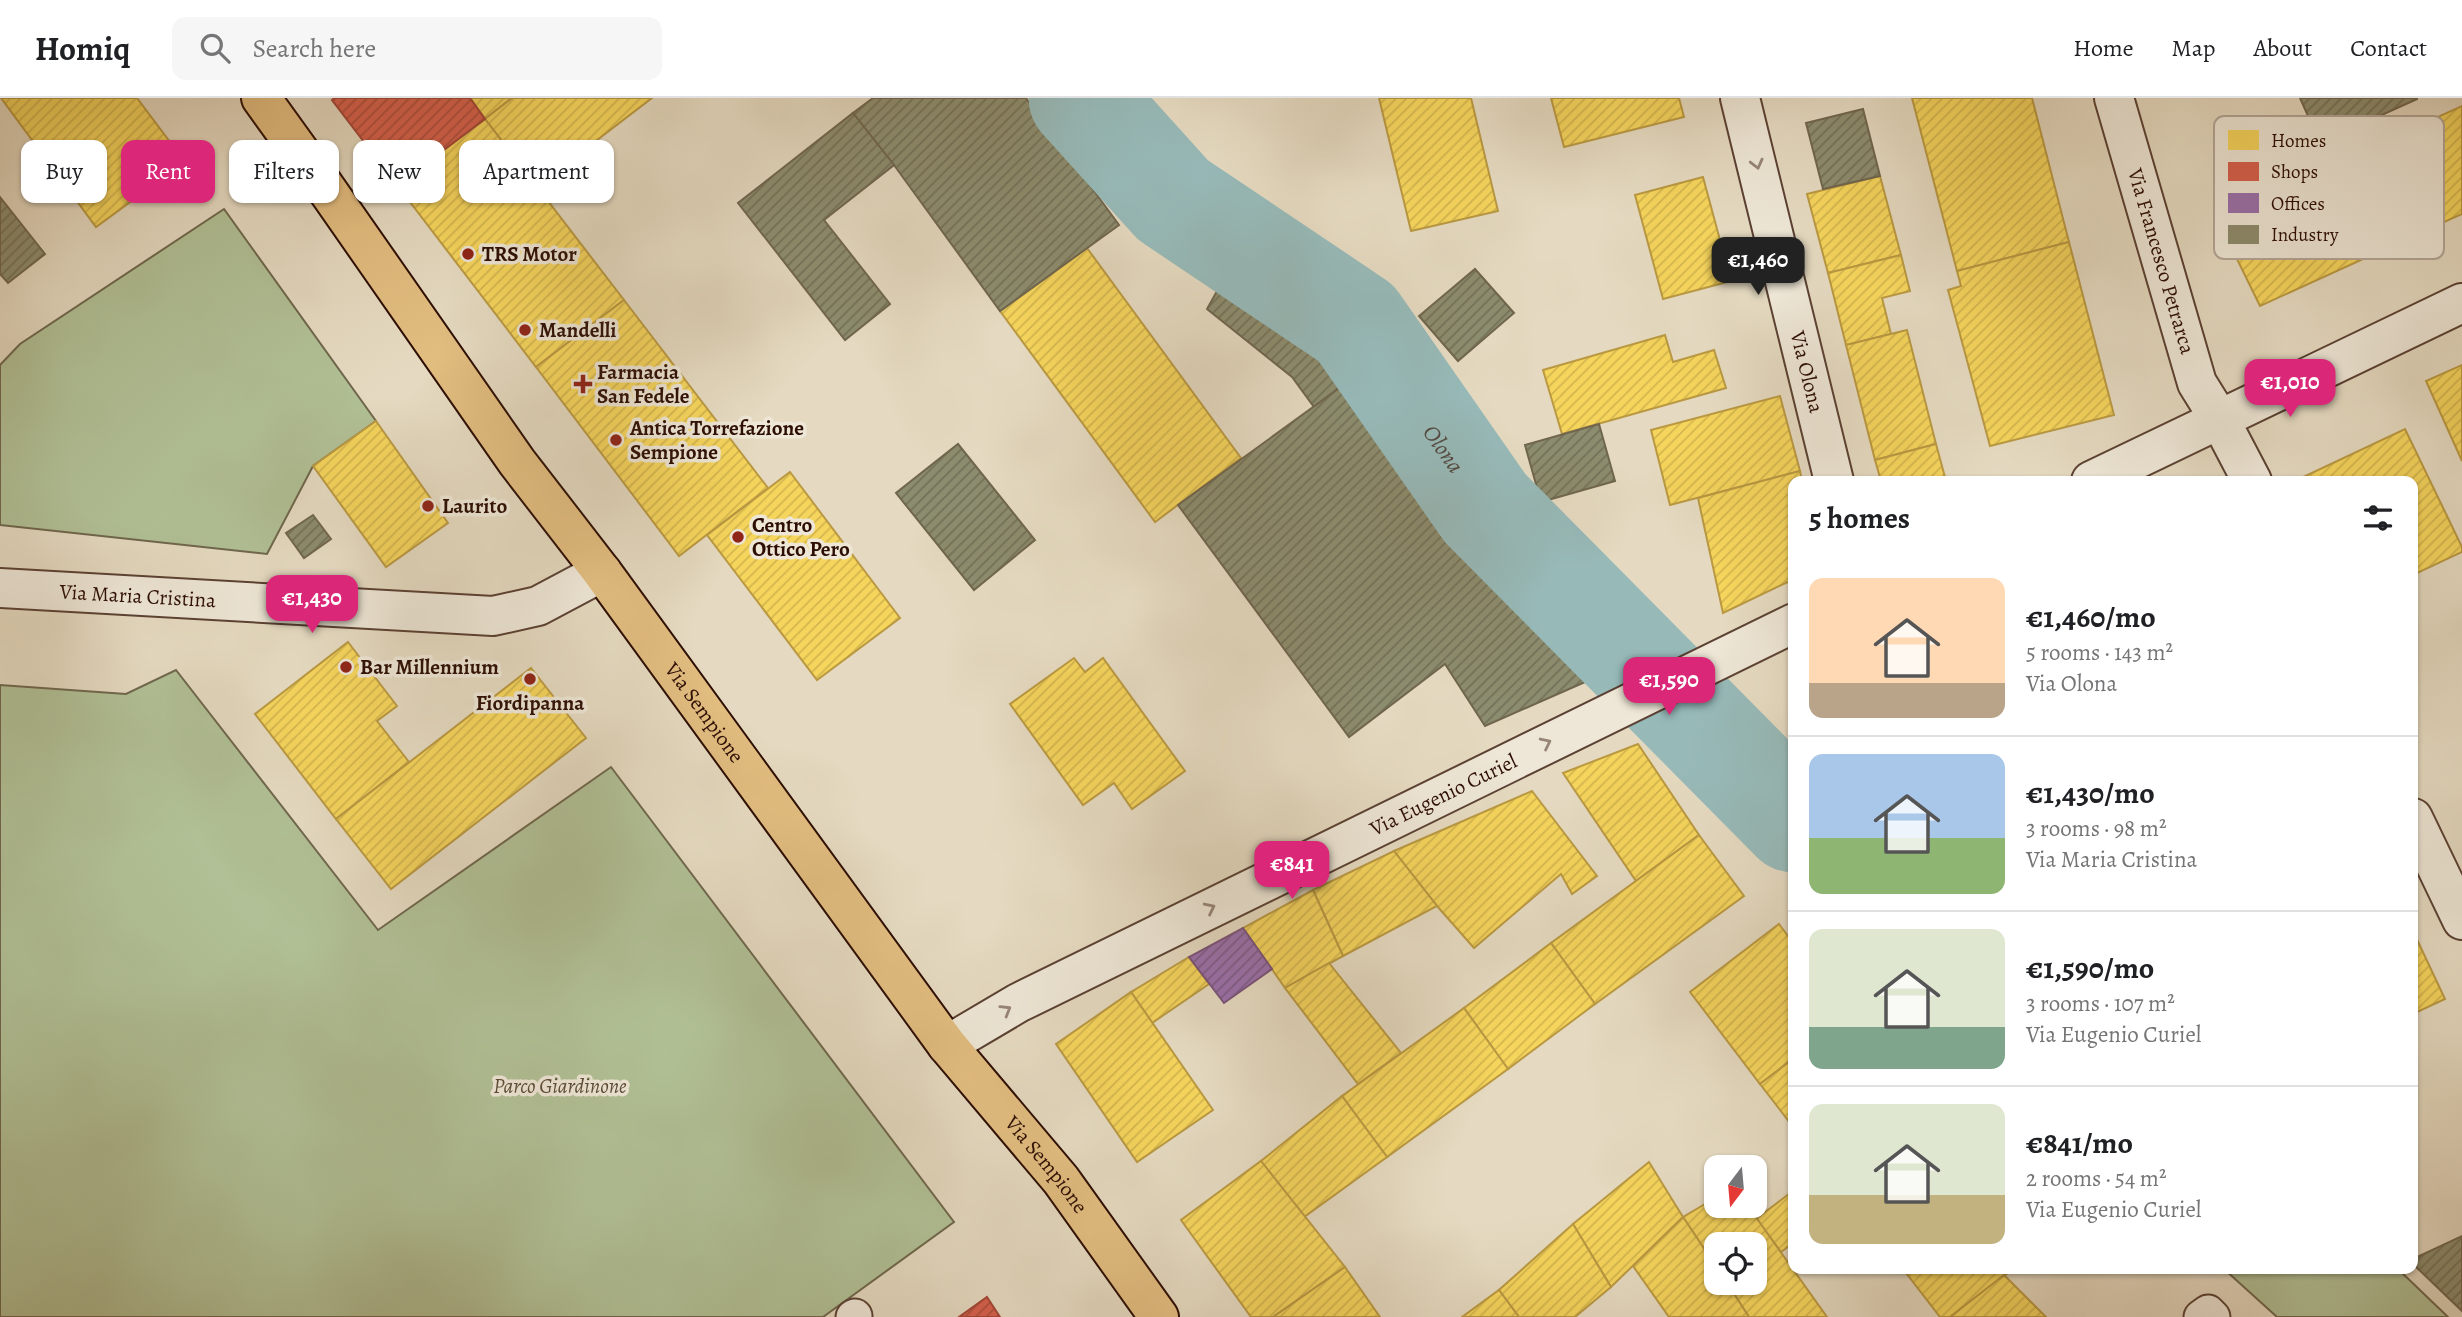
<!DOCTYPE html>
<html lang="en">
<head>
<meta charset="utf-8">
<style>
	:root { --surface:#fff; --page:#f6f6f6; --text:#202124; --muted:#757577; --line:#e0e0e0; --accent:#db2777 }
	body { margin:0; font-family:Alegreya,serif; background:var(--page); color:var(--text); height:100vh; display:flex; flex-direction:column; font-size:26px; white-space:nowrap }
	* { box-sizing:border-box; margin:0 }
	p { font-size:23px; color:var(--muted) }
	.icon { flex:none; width:38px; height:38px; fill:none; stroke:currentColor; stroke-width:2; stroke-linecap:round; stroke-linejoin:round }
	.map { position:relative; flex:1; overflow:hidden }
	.panel { position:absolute; left:1788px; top:378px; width:630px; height:798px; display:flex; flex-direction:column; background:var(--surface); border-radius:14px; box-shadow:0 2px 5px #0004 }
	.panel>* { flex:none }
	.hud { position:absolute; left:21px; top:42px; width:665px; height:63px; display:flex; gap:14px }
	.needle { width:46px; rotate:196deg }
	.fabs { position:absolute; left:1704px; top:1057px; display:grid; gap:14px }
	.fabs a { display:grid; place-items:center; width:63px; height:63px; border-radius:14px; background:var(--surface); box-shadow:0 2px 5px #0004; font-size:35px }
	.price { position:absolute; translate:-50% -60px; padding:0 16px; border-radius:14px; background:var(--accent); color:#fff; font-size:23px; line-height:46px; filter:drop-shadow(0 2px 4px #0008) }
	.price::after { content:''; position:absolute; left:50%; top:42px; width:21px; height:16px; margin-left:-10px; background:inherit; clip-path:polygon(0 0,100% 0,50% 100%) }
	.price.current { background:#222; color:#fff }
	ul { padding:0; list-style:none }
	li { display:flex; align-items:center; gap:21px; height:175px; padding:0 21px }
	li+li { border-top:2px solid var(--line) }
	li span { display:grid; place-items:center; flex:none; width:196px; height:140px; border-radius:14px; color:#555 }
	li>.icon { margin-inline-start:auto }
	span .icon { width:84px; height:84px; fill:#fffc; stroke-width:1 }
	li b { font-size:30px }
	h2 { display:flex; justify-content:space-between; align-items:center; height:84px; padding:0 21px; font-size:30px }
	.pill { padding:0 24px; border-radius:14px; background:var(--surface); box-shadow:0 2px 5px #0004; font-size:24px; line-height:63px }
	.pill.current { background:var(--accent); color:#fff }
	header { display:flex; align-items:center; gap:42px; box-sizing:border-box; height:98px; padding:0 35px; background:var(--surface); border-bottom:2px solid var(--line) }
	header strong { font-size:33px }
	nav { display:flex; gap:38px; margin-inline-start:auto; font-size:24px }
	.search { width:490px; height:63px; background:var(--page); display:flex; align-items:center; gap:18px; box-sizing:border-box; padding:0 24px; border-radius:14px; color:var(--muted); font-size:26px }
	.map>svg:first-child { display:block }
</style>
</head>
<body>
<header>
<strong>Homiq</strong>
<div class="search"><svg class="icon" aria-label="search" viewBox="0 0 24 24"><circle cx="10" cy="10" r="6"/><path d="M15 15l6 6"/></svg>Search here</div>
<nav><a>Home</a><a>Map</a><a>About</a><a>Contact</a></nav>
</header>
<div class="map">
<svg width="2462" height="1219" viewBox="0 0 2462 1219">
	<defs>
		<pattern id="homes-hatch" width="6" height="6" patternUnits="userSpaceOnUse" patternTransform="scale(1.75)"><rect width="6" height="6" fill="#f6d55c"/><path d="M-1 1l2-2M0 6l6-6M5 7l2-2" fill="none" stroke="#d3b64e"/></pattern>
		<pattern id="shops-hatch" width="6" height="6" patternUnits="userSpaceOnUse" patternTransform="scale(1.75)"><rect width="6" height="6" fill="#d6604d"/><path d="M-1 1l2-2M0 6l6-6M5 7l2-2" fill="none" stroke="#ae4e3e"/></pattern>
		<pattern id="offices-hatch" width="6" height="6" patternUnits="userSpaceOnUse" patternTransform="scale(1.75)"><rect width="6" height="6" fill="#9970ab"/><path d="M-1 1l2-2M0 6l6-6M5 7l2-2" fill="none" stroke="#7d5a89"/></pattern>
		<pattern id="industry-hatch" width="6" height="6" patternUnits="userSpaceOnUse" patternTransform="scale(1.75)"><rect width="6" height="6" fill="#8c8c6e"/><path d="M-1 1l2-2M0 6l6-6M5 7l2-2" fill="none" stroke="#737158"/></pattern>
	</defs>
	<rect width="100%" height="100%" fill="#e5dac1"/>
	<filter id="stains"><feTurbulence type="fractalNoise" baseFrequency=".00286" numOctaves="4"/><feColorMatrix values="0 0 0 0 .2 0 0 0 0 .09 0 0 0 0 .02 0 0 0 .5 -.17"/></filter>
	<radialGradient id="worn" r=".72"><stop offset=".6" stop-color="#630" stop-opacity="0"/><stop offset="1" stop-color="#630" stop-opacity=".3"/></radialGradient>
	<g fill="#b1c096" stroke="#6f674d" stroke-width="2">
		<polygon points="224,111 376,323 313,368 267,456 0,427 0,267 20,246"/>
		<polygon points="176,572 378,832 611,669 954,1124 823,1219 0,1219 0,587 126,596"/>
		<polygon points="2224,1171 2398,1171 2448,1219 2277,1219"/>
	</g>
	<g fill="url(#homes-hatch)" stroke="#ba9942" stroke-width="2">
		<polygon points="1,0 137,0 185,64 96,129"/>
		<polygon points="470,0 512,0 485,21"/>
		<polygon points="512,0 652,0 537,88 485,21"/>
		<polygon points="1379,0 1471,0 1498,113 1411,133"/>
		<polygon points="1551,0 1679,0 1684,19 1564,49"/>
		<polygon points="1912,0 2032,0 2069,144 1957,173"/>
		<polygon points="2462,8 2462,116 2429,131 2387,42"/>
		<polygon points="485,21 624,202 536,269 397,87"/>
		<polygon points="2364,45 2372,59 2392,51 2429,131 2260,208 2236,159 2247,154 2221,97 2297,63 2302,74"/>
		<polygon points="1880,78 1901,157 1828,175 1807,96"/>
		<polygon points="1703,79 1731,183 1663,201 1635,97"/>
		<polygon points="2069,144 2114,317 1990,348 1948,192 1961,188 1957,173"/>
		<polygon points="1087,150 1241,360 1155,424 1000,213"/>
		<polygon points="1901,157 1910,193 1882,200 1891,236 1846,247 1828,175"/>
		<polygon points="624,202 768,390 679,458 536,269"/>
		<polygon points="1907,232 1936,346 1875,362 1846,247"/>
		<polygon points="1665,237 1673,264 1714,252 1726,290 1562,336 1543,272"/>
		<polygon points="2462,267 2462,363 2426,283"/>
		<polygon points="1780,298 1800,373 1670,407 1651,332"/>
		<polygon points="376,323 448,425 386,469 313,368"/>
		<polygon points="2405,331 2462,449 2462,454 2413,477 2413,383 2302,383 2301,380"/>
		<polygon points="1936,346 1946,383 1881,383 1875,362"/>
		<polygon points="1800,373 1802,383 1794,383 1794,481 1723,515 1698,400"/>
		<polygon points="790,374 900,520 817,582 707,437"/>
		<polygon points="348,544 397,608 377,623 409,664 336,721 255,616"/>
		<polygon points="1074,560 1085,574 1103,560 1185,673 1132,711 1114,685 1083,707 1010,606"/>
		<polygon points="531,570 586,640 391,791 336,721"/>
		<polygon points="1638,646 1699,737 1636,783 1563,675"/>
		<polygon points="1532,693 1597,778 1572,796 1561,776 1474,850 1437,808 1394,753"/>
		<polygon points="1699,737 1744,798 1595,906 1551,845"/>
		<polygon points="1394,753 1437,808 1343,858 1313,792"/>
		<polygon points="1313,792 1343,858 1285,890 1243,830"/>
		<polygon points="1779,826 1794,846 1794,960 1760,986 1690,894"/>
		<polygon points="2413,833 2445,901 2413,916"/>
		<polygon points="1551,845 1595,906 1508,971 1464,910"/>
		<polygon points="1189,859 1209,886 1152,925 1131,894"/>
		<polygon points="1329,865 1401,955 1358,986 1285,890"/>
		<polygon points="1131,894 1213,1012 1137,1064 1056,946"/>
		<polygon points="1464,910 1508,971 1387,1059 1342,998"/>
		<polygon points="1794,960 1794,1030 1760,986"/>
		<polygon points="1342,998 1387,1059 1304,1119 1261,1063"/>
		<polygon points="1261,1063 1345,1169 1273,1219 1251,1219 1181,1122"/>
		<polygon points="1649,1064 1683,1119 1611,1189 1573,1126"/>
		<polygon points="1794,1092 1794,1144 1781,1154 1756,1121"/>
		<polygon points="1717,1099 1717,1108 1748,1108 1827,1219 1749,1219 1727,1185 1755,1185 1755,1146 1717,1146 1717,1170 1683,1119"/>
		<polygon points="1683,1119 1717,1170 1717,1185 1727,1185 1749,1219 1669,1219 1633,1168"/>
		<polygon points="1573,1126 1611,1189 1575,1219 1519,1219 1499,1192"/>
		<polygon points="1345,1169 1380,1219 1273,1219"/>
		<polygon points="1903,1171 2013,1171 1950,1219 1940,1219"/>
		<polygon points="2004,1177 2046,1219 1950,1219"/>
		<polygon points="1499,1192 1519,1219 1462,1219"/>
	</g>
	<g fill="url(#shops-hatch)" stroke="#a34737" stroke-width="2">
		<polygon points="334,0 470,0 485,21 397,87 332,2"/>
		<polygon points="987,1199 1000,1219 959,1219"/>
	</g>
	<polygon fill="url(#offices-hatch)" stroke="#795379" stroke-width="2" points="1243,830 1272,871 1224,905 1189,859"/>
	<g fill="url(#industry-hatch)" stroke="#70664e" stroke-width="2">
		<polygon points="873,0 1026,0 1119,127 1000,213 894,67 853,15"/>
		<polygon points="2300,0 2417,0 2417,1 2320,45"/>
		<polygon points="1863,11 1880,78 1823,91 1806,25"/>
		<polygon points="853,15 894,67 824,122 890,206 845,242 738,105"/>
		<polygon points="0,99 45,156 8,185 0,176"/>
		<polygon points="1230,170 1293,211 1356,278 1314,309 1292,279 1207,211"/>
		<polygon points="1475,171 1514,215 1458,263 1419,218"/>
		<polygon points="1356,278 1585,584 1485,628 1445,566 1349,639 1178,407"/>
		<polygon points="1599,326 1615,383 1541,404 1525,347"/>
		<polygon points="958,346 1035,442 974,492 896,395"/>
		<polygon points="313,417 331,441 304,460 286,435"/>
		<polygon points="2462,1138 2462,1213 2413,1166 2413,1161"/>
	</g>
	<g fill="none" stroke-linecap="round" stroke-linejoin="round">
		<path stroke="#97bab9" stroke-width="105" id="s1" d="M 1081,0 L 1173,102 L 1356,225 L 1485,410 L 1794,722"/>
		<defs>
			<g id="lane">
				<polyline points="853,1219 855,1218"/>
				<polyline points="2201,1219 2208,1214 2213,1219"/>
			</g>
			<g id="street">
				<path id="s2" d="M 1740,0 L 1834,383"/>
				<path id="s3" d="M 2114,0 L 2197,285 L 2220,322 L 2252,383"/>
				<polyline points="2091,383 2462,205"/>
				<path id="s4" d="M 0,490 L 493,518 L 538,508 L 602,474"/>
				<polyline points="2413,720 2462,822"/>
				<path id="s5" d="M 947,947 L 1018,905 L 1794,525"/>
			</g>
			<g id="primary">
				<path id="s6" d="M 261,0 L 323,86 L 517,364 L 602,474 L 947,947 L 1061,1082 L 1159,1219"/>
			</g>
		</defs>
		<use href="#lane" stroke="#5b4133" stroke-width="37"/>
		<use href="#street" stroke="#5b4133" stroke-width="42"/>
		<use href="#primary" stroke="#2d0e04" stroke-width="42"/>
		<use href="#lane" stroke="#eee7d7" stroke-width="33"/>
		<use href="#street" stroke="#eee7d7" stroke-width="38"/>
		<use href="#primary" stroke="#e2bd80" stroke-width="38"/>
	</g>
	<defs><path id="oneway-chevron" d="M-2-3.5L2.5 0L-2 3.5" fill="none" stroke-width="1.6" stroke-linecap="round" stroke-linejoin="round" transform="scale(1.75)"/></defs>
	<g stroke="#978578">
		<use href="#oneway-chevron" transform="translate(1757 66) rotate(76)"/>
		<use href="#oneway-chevron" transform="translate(1546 645) rotate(-26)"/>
		<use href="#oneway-chevron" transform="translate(1210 810) rotate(-26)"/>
		<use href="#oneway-chevron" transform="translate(1006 912) rotate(-31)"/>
	</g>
	<g fill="#8f2418" stroke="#eee7d7" stroke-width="2.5">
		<circle cx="468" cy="156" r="7"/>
		<circle cx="525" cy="232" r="7"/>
		<path d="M579.5 275.5h7v7h7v7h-7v7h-7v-7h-7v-7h7z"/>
		<circle cx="616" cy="342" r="7"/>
		<circle cx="428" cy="408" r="7"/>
		<circle cx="738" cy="439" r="7"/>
		<circle cx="346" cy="569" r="7"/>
		<circle cx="530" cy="581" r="7"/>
	</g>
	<g text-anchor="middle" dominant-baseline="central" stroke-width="7" stroke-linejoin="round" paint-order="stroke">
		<g font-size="21" font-weight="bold" fill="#2d0e04" stroke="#eee7d7" text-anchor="start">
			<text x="482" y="156">TRS Motor</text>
			<text x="539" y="232">Mandelli</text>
			<text x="597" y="274">Farmacia<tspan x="597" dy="24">San Fedele</tspan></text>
			<text x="630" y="330">Antica Torrefazione<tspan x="630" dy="24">Sempione</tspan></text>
			<text x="442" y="408">Laurito</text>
			<text x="752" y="427">Centro<tspan x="752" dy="24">Ottico Pero</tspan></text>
			<text x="360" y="569">Bar Millennium</text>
			<text x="530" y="605" text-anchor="middle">Fiordipanna</text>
		</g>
		<g font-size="21" fill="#2d0e04" stroke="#eee7d7">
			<text stroke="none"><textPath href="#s3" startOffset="170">Via Francesco Petrarca</textPath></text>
			<text stroke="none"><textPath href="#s2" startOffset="282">Via Olona</textPath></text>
			<text stroke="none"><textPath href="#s4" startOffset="138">Via Maria Cristina</textPath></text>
			<text stroke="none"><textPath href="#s6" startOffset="758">Via Sempione</textPath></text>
			<text stroke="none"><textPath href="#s5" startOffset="556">Via Eugenio Curiel</textPath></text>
			<text stroke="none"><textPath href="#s6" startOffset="1325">Via Sempione</textPath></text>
		</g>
		<g font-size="21" font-style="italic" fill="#5b4c37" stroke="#eee7d7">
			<text x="560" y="988">Parco Giardinone</text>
		</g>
		<g font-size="23" font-style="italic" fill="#524a43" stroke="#eee7d7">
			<text stroke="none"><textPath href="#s1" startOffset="511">Olona</textPath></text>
		</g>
	</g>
	<rect x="2214" y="18" width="230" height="143" rx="10" fill="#eee7d7" stroke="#b4a698" stroke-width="2"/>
	<rect x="2228" y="32" width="31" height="20" fill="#f6d55c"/>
	<rect x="2228" y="64" width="31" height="19" fill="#d6604d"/>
	<rect x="2228" y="95" width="31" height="20" fill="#9970ab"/>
	<rect x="2228" y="127" width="31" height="19" fill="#8c8c6e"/>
	<g font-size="19" fill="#2d0e04">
		<text x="2271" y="49">Homes</text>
		<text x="2271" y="80">Shops</text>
		<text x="2271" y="112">Offices</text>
		<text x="2271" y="143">Industry</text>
	</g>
	<rect width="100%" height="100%" filter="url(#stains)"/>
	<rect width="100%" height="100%" fill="url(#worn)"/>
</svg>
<div class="fabs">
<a><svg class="needle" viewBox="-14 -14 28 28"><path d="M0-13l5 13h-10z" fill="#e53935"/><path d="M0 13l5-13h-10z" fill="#757577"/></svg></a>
<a><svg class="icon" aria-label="locate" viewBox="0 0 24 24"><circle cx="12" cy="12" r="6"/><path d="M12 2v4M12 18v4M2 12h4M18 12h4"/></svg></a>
</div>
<b class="price current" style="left:1758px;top:199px">€1,460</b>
<b class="price" style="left:2290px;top:321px">€1,010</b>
<b class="price" style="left:312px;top:537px">€1,430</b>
<b class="price" style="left:1669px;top:619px">€1,590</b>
<b class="price" style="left:1292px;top:803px">€841</b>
<div class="hud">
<a class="pill">Buy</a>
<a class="pill current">Rent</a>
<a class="pill">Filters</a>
<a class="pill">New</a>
<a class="pill">Apartment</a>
</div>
<section class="panel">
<h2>5 homes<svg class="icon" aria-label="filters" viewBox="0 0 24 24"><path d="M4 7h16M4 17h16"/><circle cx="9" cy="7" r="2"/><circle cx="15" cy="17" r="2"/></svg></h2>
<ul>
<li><span style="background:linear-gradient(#ffd9b3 75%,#b9a48a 0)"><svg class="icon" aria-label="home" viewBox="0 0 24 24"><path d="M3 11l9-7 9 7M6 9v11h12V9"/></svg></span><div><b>€1,460/mo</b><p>5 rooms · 143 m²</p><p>Via Olona</p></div></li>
<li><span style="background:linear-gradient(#a9c7e8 60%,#8fb573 0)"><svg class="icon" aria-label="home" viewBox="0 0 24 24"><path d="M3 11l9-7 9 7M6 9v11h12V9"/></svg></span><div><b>€1,430/mo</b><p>3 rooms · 98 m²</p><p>Via Maria Cristina</p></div></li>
<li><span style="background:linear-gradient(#dfe7d0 70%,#7fa58c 0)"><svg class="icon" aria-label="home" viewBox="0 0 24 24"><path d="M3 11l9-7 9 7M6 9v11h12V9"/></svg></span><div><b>€1,590/mo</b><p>3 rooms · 107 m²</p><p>Via Eugenio Curiel</p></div></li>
<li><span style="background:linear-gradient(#dfe7d0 65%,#c2b280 0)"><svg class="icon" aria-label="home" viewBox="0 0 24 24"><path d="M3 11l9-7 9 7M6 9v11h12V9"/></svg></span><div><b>€841/mo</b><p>2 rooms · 54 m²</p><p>Via Eugenio Curiel</p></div></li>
</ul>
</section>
</div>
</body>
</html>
